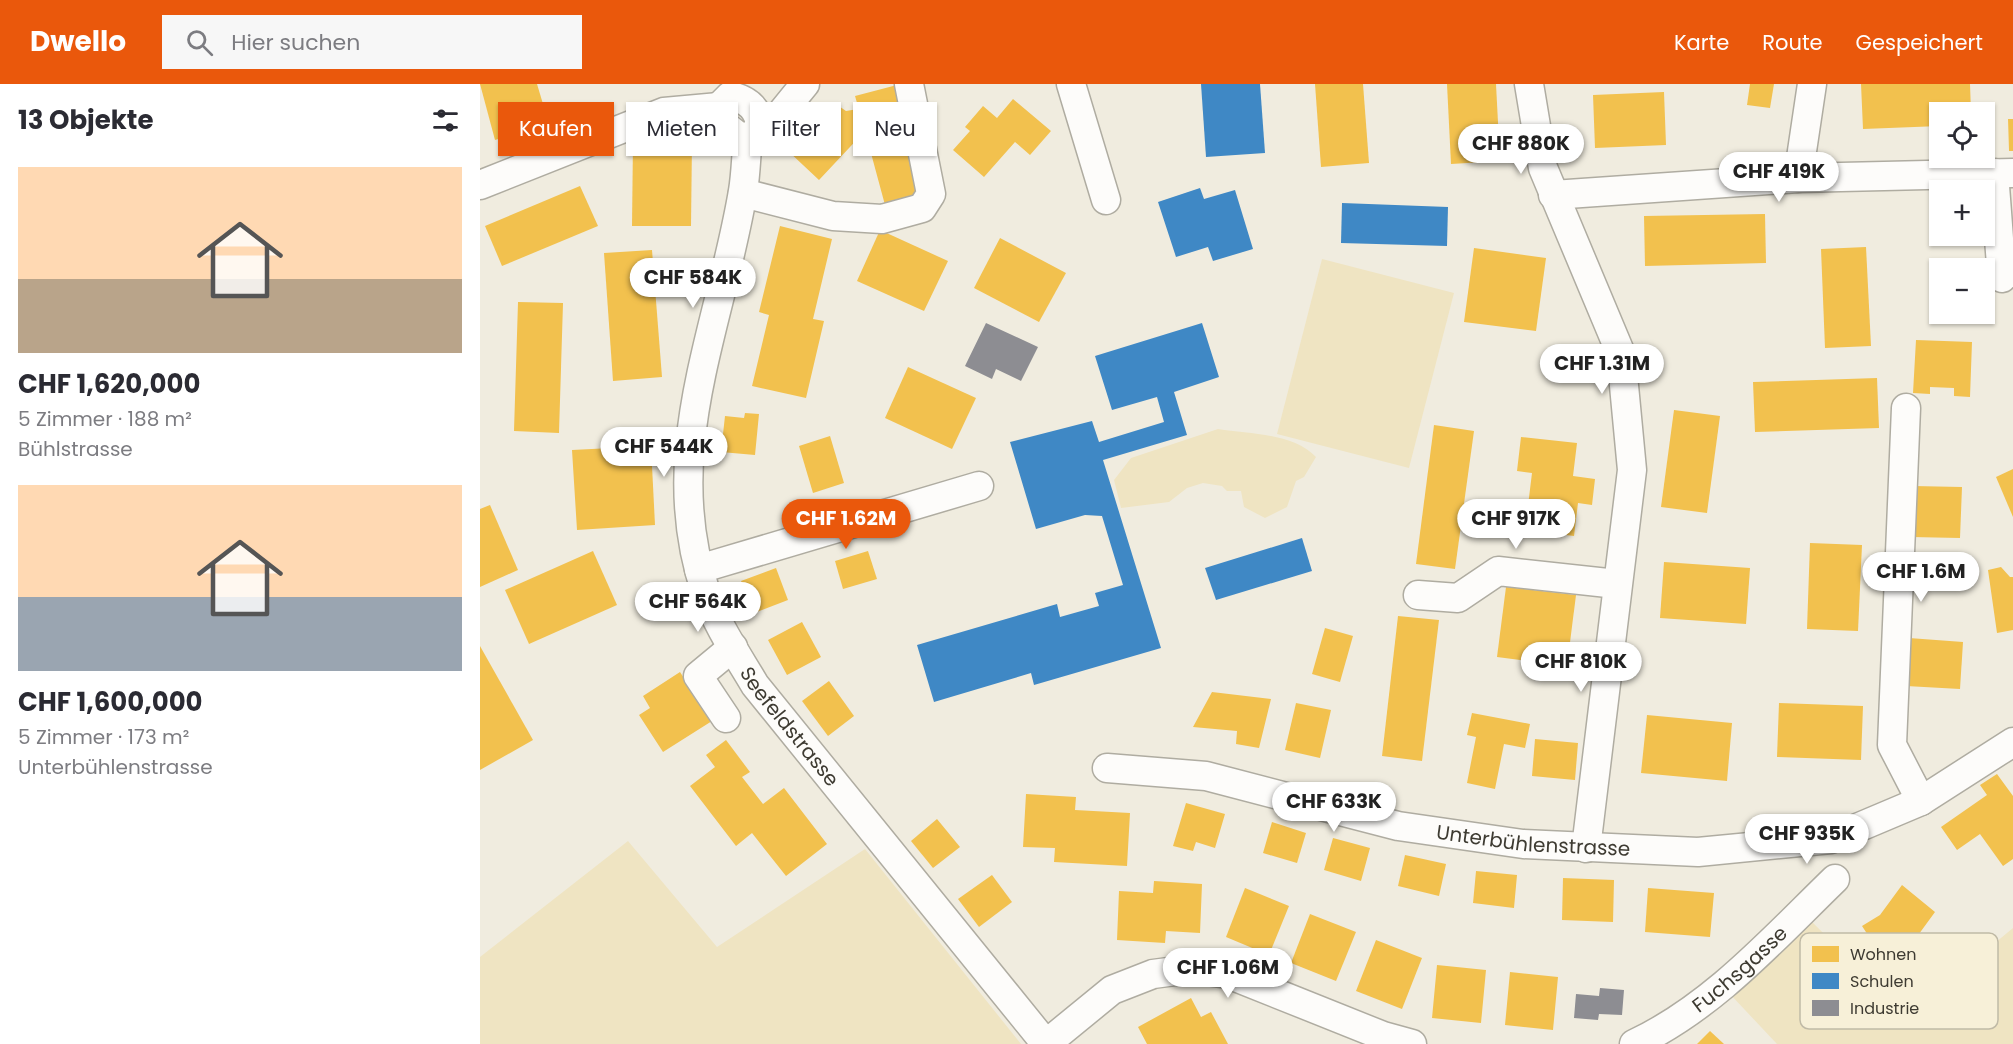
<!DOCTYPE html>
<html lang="de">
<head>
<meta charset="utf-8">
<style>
	:root { --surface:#fff; --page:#f7f7f7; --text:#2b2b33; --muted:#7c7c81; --accent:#ea580c }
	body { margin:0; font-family:Poppins,sans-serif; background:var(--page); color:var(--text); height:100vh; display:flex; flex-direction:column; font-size:22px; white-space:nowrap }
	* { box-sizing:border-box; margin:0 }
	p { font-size:20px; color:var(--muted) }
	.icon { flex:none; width:33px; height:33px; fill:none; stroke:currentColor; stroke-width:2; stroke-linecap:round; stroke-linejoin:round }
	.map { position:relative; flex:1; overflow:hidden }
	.side { display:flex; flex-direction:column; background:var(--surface); width:480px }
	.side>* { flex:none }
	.hud { position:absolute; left:18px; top:18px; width:570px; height:54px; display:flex; gap:12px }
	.fabs { position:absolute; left:1449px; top:18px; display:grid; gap:12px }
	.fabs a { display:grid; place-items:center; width:66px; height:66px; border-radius:0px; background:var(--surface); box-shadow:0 2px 4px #0004; font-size:30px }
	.price { position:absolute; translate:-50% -51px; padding:0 14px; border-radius:21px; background:#fff; color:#222; font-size:20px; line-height:39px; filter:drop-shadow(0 2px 3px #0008) }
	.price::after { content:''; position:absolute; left:50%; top:36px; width:18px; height:14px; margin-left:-9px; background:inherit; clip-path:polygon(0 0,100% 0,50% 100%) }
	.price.on { background:var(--accent); color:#fff }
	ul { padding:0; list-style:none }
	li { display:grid; align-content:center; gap:12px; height:318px; padding:0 18px }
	li span { display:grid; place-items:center; height:186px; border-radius:0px; color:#555 }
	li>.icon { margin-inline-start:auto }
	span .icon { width:108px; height:108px; fill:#fffc; stroke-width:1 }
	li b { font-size:26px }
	h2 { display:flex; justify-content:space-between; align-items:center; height:72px; padding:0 18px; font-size:26px }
	.tag { padding:0 21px; border-radius:0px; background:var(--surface); box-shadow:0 2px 4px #0004; font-size:21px; line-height:54px }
	.tag.on { background:var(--accent); color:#fff }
	header { display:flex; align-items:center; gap:36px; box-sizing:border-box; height:84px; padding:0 30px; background:var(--accent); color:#fff }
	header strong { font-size:28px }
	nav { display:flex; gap:33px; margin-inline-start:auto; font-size:21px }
	.search { width:420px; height:54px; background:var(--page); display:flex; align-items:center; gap:15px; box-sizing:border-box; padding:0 21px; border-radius:0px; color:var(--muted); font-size:22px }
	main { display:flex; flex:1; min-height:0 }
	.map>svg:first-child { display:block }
</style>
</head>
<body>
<header>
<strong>Dwello</strong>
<div class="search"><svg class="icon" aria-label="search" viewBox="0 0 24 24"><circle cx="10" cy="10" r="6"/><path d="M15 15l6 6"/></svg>Hier suchen</div>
<nav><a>Karte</a><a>Route</a><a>Gespeichert</a></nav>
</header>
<main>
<section class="side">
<h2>13 Objekte<svg class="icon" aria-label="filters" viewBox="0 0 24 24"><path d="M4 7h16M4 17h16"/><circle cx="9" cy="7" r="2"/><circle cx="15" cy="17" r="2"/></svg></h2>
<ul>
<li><span style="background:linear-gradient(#ffd9b3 60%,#b9a48a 0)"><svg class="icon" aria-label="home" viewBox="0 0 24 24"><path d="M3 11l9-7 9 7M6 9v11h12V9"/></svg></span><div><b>CHF 1,620,000</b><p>5 Zimmer · 188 m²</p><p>Bühlstrasse</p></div></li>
<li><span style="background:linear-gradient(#ffd9b3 60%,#9aa5b1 0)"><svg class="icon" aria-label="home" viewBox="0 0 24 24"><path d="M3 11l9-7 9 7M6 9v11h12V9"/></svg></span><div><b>CHF 1,600,000</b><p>5 Zimmer · 173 m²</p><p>Unterbühlenstrasse</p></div></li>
</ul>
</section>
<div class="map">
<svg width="1533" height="960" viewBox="0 0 1533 960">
	<rect width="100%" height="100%" fill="#f0ecdf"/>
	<g fill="#efe4c2">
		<polygon points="842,175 974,209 929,384 797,350"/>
		<path d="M 738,345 C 770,350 813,349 836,373 L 824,393 L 816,397 L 807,423 L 785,434 L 764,423 L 761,407 L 747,407 L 742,402 L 723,399 L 707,404 L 689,418 L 641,424 L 634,396 L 651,374 Z"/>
		<polygon points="148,757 237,863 385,765 541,960 0,960 0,873"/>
		<polygon points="1327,833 1427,932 1533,844 1533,960 1297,960 1249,909"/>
	</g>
	<g fill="#f2c14e">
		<polygon points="0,0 57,0 69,40 15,56"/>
		<polygon points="835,0 883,0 889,79 841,83"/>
		<polygon points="967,0 1016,0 1020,77 971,80"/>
		<polygon points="1270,0 1294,0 1290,24 1267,21"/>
		<polygon points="1381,0 1490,0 1491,28 1460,28 1460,42 1383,45"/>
		<polygon points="417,1 447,110 405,121 385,47 339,96 307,66 353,18 366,27 378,25 384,43 375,12"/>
		<polygon points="1184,8 1186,61 1115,64 1113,11"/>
		<polygon points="533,15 571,47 550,71 535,58 504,93 473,66 490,47 485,43 503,22 517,34"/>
		<polygon points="1528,35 1533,35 1533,67 1529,67"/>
		<polygon points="153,57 212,58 211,142 152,142"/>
		<polygon points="100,102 118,142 22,182 5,142"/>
		<polygon points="1460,119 1460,152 1498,152 1498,155 1451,157 1450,120"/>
		<polygon points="1285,130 1286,179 1165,182 1164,132"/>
		<polygon points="300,142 352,155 333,235 344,237 326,314 272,302 289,231 279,228"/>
		<polygon points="400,146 468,177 444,227 377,197"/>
		<polygon points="520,154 586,189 559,238 494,204"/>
		<polygon points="1386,163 1391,262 1345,264 1341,165"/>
		<polygon points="994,164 1066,174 1056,247 984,238"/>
		<polygon points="172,166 182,293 133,297 124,169"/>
		<polygon points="38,218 83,219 79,349 34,347"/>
		<polygon points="1436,256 1492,258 1490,313 1474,312 1474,304 1450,303 1450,310 1433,309"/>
		<polygon points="428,283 496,314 472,365 405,334"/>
		<polygon points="1397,294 1399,344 1275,348 1273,298"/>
		<polygon points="1194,326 1240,332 1227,429 1181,423"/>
		<polygon points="265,329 279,330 275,371 241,368 245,332 264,334"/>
		<polygon points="954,341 994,347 975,485 936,480"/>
		<polygon points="350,352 364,399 333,409 319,362"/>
		<polygon points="1041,353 1097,359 1093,392 1115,395 1112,421 1098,419 1094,452 1045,446 1052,389 1037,387"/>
		<polygon points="171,362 175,441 97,446 92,366"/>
		<polygon points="1533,385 1533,433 1516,393"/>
		<polygon points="1433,402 1482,403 1480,454 1431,453"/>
		<polygon points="10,421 38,486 0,503 0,425"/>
		<polygon points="1330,459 1382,461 1378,547 1327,545"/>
		<polygon points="113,467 137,521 49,560 25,506"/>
		<polygon points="388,467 397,495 363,505 355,477"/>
		<polygon points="1184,478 1270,484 1266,540 1180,534"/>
		<polygon points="1521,483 1530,493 1533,493 1533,546 1517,549 1508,486"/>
		<polygon points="296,484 308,516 274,529 261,497"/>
		<polygon points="1026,503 1096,511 1087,582 1017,573"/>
		<polygon points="918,532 959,536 942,677 902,672"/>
		<polygon points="322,538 341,573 307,591 288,556"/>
		<polygon points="845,544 873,552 860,598 832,590"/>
		<polygon points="1429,554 1483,558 1480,605 1426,602"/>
		<polygon points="0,562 53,656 0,686"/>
		<polygon points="200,588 232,637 183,668 159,631 170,624 163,612"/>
		<polygon points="349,597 374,632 348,652 322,617"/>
		<polygon points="732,608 791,615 779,664 756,660 757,647 713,643"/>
		<polygon points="816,619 851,626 840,674 805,666"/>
		<polygon points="1299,619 1383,622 1381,676 1297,673"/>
		<polygon points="992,629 1050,640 1045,664 1024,660 1015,705 987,699 996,653 987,651"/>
		<polygon points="1167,631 1252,639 1247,697 1161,689"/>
		<polygon points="1055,655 1098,659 1095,696 1052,692"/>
		<polygon points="246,656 270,688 262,693 283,720 304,704 347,760 306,792 272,749 256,762 210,702 235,683 226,671"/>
		<polygon points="1517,690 1533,712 1533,775 1523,782 1500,750 1477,766 1461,743 1507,711 1500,701"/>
		<polygon points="546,710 596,713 595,726 650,729 647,782 574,778 575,764 543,763"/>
		<polygon points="706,719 745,730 735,764 716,758 713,767 693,762"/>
		<polygon points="457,735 480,763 453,784 431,757"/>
		<polygon points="792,738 826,749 817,779 783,769"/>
		<polygon points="853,754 890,764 881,797 844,786"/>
		<polygon points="925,771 966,780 959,812 918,802"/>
		<polygon points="996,787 1037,791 1034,824 993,819"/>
		<polygon points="512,791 532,818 499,843 478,815"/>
		<polygon points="1083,794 1134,796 1133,838 1082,836"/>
		<polygon points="674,797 722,800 720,849 686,847 685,859 637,856 639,807 673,809"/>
		<polygon points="1422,801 1455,828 1436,854 1405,877 1382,842 1400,831"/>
		<polygon points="765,804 809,822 789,871 746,853"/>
		<polygon points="1168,804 1234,809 1230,853 1165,848"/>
		<polygon points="830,830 876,848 856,897 811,879"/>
		<polygon points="896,856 942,874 922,925 876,907"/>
		<polygon points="957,881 1006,886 1001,939 952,934"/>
		<polygon points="1030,888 1078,893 1073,946 1025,941"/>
		<polygon points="711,914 721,933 731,928 748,960 667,960 658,943"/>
		<polygon points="1230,947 1244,960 1217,960"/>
	</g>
	<g fill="#3f88c5">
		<polygon points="721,0 780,0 785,69 726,73"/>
		<polygon points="720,104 724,115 755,106 773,165 733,177 728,163 696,173 678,118"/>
		<polygon points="862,119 968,123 967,162 861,159"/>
		<polygon points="722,239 739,293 694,308 707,351 623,376 681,564 554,601 551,589 454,618 437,561 577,520 580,533 619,522 615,509 643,501 622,432 605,431 556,445 530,358 612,337 619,358 684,338 677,313 632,326 615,272"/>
		<polygon points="822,454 832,487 736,516 725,484"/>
	</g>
	<g fill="#8d8d92">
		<polygon points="506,239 558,263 541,297 516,285 512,295 485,282"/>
		<polygon points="1120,904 1144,906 1142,931 1119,930 1118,936 1094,934 1096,910 1119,912"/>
	</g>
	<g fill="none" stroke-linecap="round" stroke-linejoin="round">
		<defs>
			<g id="minor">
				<polyline points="591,0 626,116"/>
				<polyline points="1049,0 1063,84 1141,270 1152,386 1106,764"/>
				<path d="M 250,12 C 268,15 281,27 280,46 L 268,53 L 258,52 L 243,40 L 239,23 Z"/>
				<polyline points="280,46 294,38 325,0"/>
				<path id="s1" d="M 268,53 C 266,71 266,89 263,107 C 240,245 178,369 226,509 C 237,542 258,572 275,601 L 566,960"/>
				<polyline points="1514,89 1522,194"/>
				<polyline points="1318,94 1332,0"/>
				<polyline points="0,101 184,28 239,23"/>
				<polyline points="263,109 353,132 402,135 442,124 451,110 429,0"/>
				<polyline points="1073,111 1318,94 1533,89"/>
				<polyline points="1426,324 1412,661 1441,717"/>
				<polyline points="219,485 499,402"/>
				<polyline points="938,511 978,514 1018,487 1137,500"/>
				<polyline points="246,634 218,592 253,563"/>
				<path id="s2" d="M 627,684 L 726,692 L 918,742 L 1043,760 L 1218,768 L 1351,755 L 1441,717 L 1533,658"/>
				<polyline points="566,960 632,906 673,890 711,885 748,890 903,952 932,960"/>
				<path id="s3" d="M 1154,960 C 1233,923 1293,855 1355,795"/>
			</g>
		</defs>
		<use href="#minor" stroke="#afaca1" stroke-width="31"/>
		<use href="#minor" stroke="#fdfcfa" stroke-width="28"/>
	</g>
	<g text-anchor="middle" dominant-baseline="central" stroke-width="6" stroke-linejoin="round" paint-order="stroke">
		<g font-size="20" fill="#3e3b32" stroke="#f7f0d8">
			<text stroke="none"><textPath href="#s1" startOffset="622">Seefeldstrasse</textPath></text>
			<text stroke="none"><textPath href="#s2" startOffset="434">Unterbühlenstrasse</textPath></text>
			<text stroke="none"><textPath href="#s3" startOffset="130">Fuchsgasse</textPath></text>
		</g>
	</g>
	<rect x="1320" y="849" width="198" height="96" rx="9" fill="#f7f0d8" stroke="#c0baa6" stroke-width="1.5"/>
	<rect x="1332" y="862" width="27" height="16" fill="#f2c14e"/>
	<rect x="1332" y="889" width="27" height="16" fill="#3f88c5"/>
	<rect x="1332" y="916" width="27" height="16" fill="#8d8d92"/>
	<g font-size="16" fill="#3e3b32">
		<text x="1370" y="876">Wohnen</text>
		<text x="1370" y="903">Schulen</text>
		<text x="1370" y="930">Industrie</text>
	</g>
</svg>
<div class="fabs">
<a><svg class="icon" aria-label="locate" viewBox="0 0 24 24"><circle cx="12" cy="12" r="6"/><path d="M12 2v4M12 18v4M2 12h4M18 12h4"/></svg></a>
<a>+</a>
<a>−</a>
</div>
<b class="price" style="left:1041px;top:91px">CHF 880K</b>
<b class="price" style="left:1299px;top:119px">CHF 419K</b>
<b class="price" style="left:213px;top:225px">CHF 584K</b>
<b class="price" style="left:1122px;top:311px">CHF 1.31M</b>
<b class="price" style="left:184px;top:394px">CHF 544K</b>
<b class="price on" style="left:366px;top:466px">CHF 1.62M</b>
<b class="price" style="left:1036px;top:466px">CHF 917K</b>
<b class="price" style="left:1441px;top:519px">CHF 1.6M</b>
<b class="price" style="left:218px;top:549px">CHF 564K</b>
<b class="price" style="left:1101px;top:609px">CHF 810K</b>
<b class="price" style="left:854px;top:749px">CHF 633K</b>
<b class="price" style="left:1327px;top:781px">CHF 935K</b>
<b class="price" style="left:748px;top:915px">CHF 1.06M</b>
<div class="hud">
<a class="tag on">Kaufen</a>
<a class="tag">Mieten</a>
<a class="tag">Filter</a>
<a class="tag">Neu</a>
</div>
</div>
</main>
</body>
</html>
